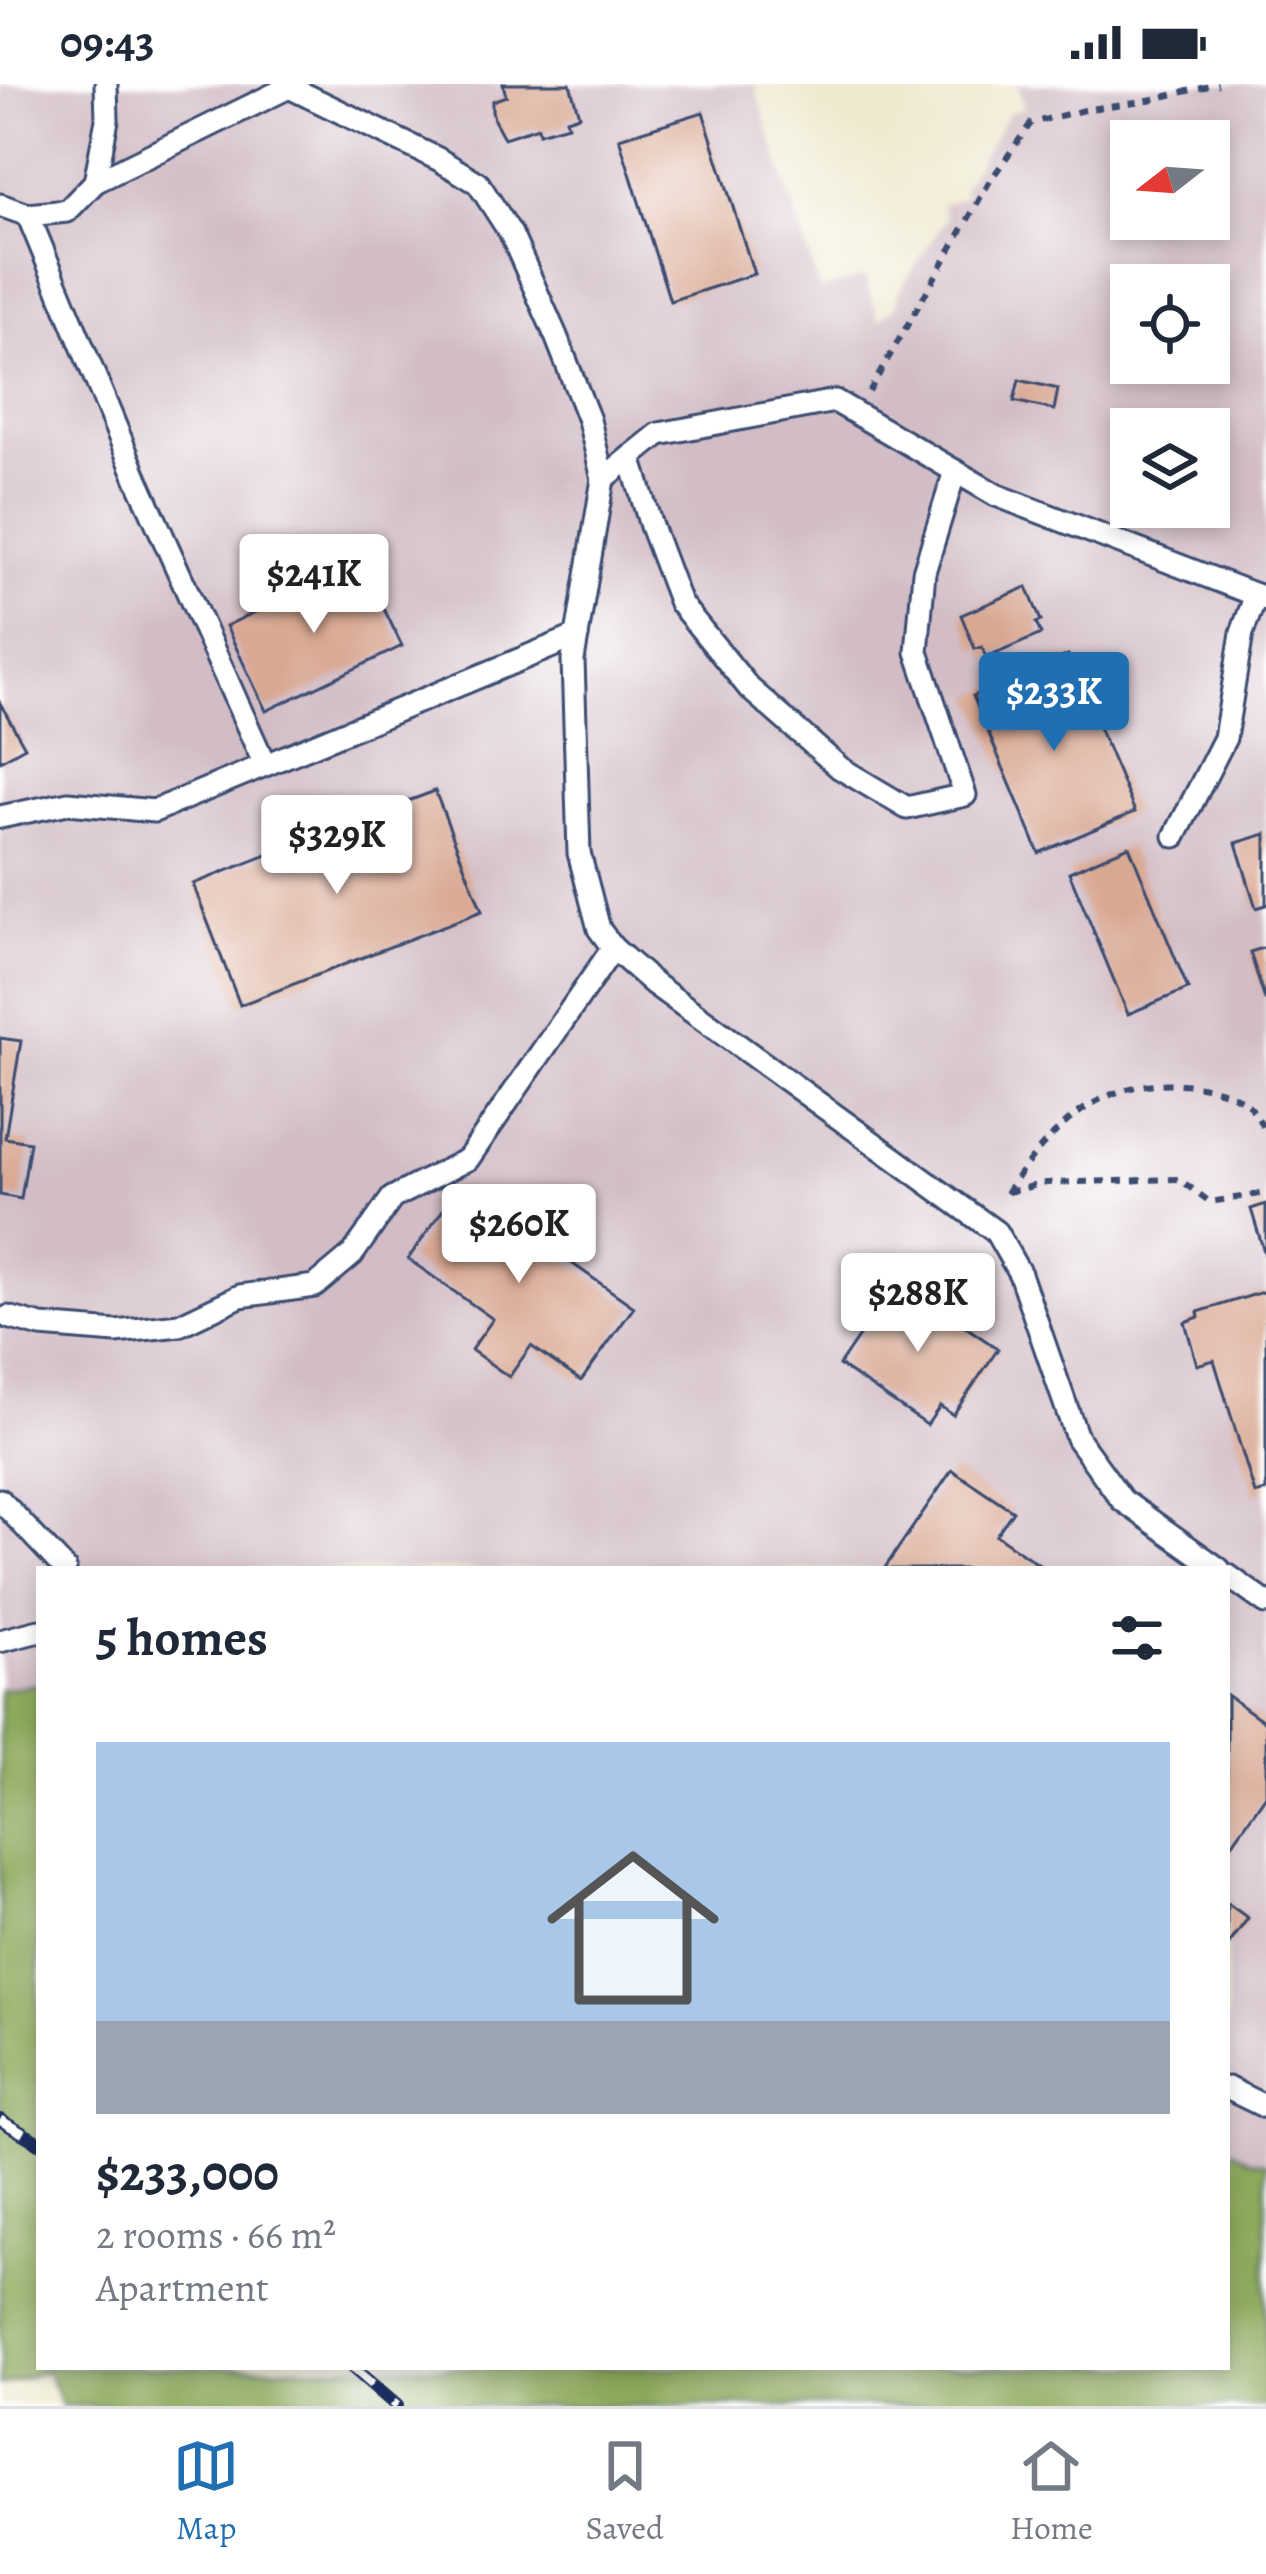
<!DOCTYPE html>
<html lang="en">
<head>
<meta charset="utf-8">
<style>
	:root { --surface:#fff; --page:#f6f6f7; --text:#1f2937; --muted:#747a83; --line:#e0e1e3; --accent:#1f6fb2 }
	body { margin:0; font-family:Alegreya,serif; background:var(--page); color:var(--text); height:100vh; display:flex; flex-direction:column; font-size:45px; white-space:nowrap }
	* { box-sizing:border-box; margin:0 }
	p { font-size:39px; color:var(--muted) }
	.icon { flex:none; width:66px; height:66px; fill:none; stroke:currentColor; stroke-width:2; stroke-linecap:round; stroke-linejoin:round }
	.map { position:relative; flex:1; overflow:hidden }
	.panel { position:absolute; left:36px; top:1482px; width:1194px; height:804px; display:flex; flex-direction:column; background:var(--surface); border-radius:0px; box-shadow:0 6px 18px #0003 }
	.panel>* { flex:none }
	.needle { width:78px; rotate:253deg }
	.tools { position:absolute; left:1110px; top:36px; display:grid; gap:24px }
	.tools a { display:grid; place-items:center; width:120px; height:120px; border-radius:0px; background:var(--surface); box-shadow:0 6px 18px #0003; font-size:60px }
	.price { position:absolute; translate:-50% -102px; padding:0 27px; border-radius:12px; background:#fff; color:#222; font-size:39px; line-height:78px; filter:drop-shadow(0 3px 6px #0008) }
	.price::after { content:''; position:absolute; left:50%; top:72px; width:36px; height:27px; margin-left:-18px; background:inherit; clip-path:polygon(0 0,100% 0,50% 100%) }
	.price.current { background:var(--accent); color:#fff }
	ul { padding:0; list-style:none }
	li { display:grid; align-content:center; gap:24px; height:636px; padding:0 60px }
	li+li { border-top:3px solid var(--line) }
	li span { display:grid; place-items:center; height:372px; border-radius:0px; color:#555 }
	li>.icon { margin-inline-start:auto }
	span .icon { width:216px; height:216px; fill:#fffc; stroke-width:1 }
	li b { font-size:51px }
	h2 { display:flex; justify-content:space-between; align-items:center; height:144px; padding:0 60px; font-size:51px }
	.status { display:flex; justify-content:space-between; align-items:center; height:84px; padding:0 60px; background:var(--surface); direction:ltr }
	.status svg { height:33px; fill:currentColor }
	.dock { display:flex; justify-content:space-around; align-items:center; height:168px; border-top:3px solid var(--line); background:var(--surface); font-size:33px; color:var(--muted) }
	.dock a { display:grid; justify-items:center; gap:6px }
	.dock .current { color:var(--accent) }
	.map>svg:first-child { display:block }
</style>
</head>
<body>
<div class="status"><b>09:43</b><svg viewBox="0 0 49 12"><path d="M0 12V9h3v3zM5 12V6h3v6zM10 12V3h3v9zM15 12V0h3v12zM26 1h20v11H26zM47 4h2v5h-2z"/></svg></div>
<div class="map">
<svg width="1266" height="2322" viewBox="0 0 1266 2322">
	<rect width="100%" height="100%" fill="#fff"/>
	<filter id="ink" filterUnits="userSpaceOnUse"><feTurbulence type="fractalNoise" baseFrequency=".00833" numOctaves="2"/><feDisplacementMap in="SourceGraphic" scale="24" xChannelSelector="R" yChannelSelector="G"/><feConvolveMatrix kernelMatrix="1 2 1 2 8 2 1 2 1" color-interpolation-filters="sRGB"/></filter>
	<filter id="wash" filterUnits="userSpaceOnUse"><feTurbulence type="fractalNoise" baseFrequency=".004" numOctaves="4" result="noise"/><feDisplacementMap in="SourceGraphic" scale="48" xChannelSelector="R" yChannelSelector="G"/><feGaussianBlur stdDeviation="2.7" result="paint"/><feColorMatrix in="noise" values="0 0 0 0 0 0 0 0 0 0 0 0 0 0 0 0 0 1.4 0 .05"/><feComposite in="paint" operator="in"/></filter>
	<g filter="url(#wash)">
		<rect width="100%" height="100%" fill="#efe9cf"/>
		<path fill="#d2bdc6" fill-rule="evenodd" d="M 0,0 L 754,0 L 820,206 L 865,193 L 879,237 L 898,220 L 897,211 L 946,134 L 942,121 L 965,113 L 962,104 L 1009,29 L 1024,24 L 1017,0 L 1266,0 L 1266,2079 L 1251,2077 L 1227,2064 L 1227,1485 L 39,1485 L 39,1600 L 0,1606 ZM 1131,57 L 1209,57 L 1209,135 L 1131,135 ZM 1131,201 L 1209,201 L 1209,279 L 1131,279 ZM 1131,345 L 1209,345 L 1209,423 L 1131,423 Z"/>
		<polygon fill="#8ca95b" stroke="#546c5c" stroke-width="3" points="39,1600 39,2283 1227,2283 1227,2064 1251,2077 1266,2079 1266,2322 62,2322 46,2287 0,2302 0,1606"/>
		<g id="blocks">
			<g fill="#d9a893">
				<polygon points="503,0 570,0 579,31 566,35 568,41 539,49 538,43 504,54 494,36 492,26 492,17 506,12"/>
				<polygon points="703,28 754,190 670,217 619,54"/>
				<polygon points="1019,296 1058,305 1054,326 1014,317"/>
				<polygon points="361,477 402,562 266,627 226,542"/>
				<polygon points="1027,503 1041,537 1036,539 1041,550 986,574 982,563 975,565 961,531"/>
				<polygon points="1068,571 1135,728 1039,769 973,612"/>
				<polygon points="0,619 25,663 0,677"/>
				<polygon points="435,707 482,827 240,921 193,800 336,744 331,733 363,720 368,732"/>
				<polygon points="1266,750 1266,821 1256,824 1236,759"/>
				<polygon points="1129,762 1188,905 1128,930 1069,788"/>
				<polygon points="1266,863 1266,916 1265,916 1250,868"/>
				<polygon points="0,954 21,957 5,1054 30,1058 21,1115 0,1111"/>
				<polygon points="460,1102 492,1125 502,1111 545,1141 536,1154 634,1223 581,1297 531,1262 509,1293 471,1266 493,1235 408,1175"/>
				<polygon points="1266,1120 1266,1171 1265,1171 1251,1125"/>
				<polygon points="897,1196 998,1265 953,1331 940,1322 927,1341 839,1281"/>
				<polygon points="1266,1207 1266,1407 1255,1410 1214,1276 1197,1281 1185,1238 1199,1233 1198,1228"/>
				<polygon points="952,1386 1013,1427 996,1451 1045,1485 884,1485"/>
				<polygon points="1227,1611 1266,1639 1266,1711 1227,1767"/>
				<polygon points="1227,1819 1248,1834 1227,1863"/>
			</g>
		</g>
	</g>
	<g filter="url(#ink)">
		<use href="#blocks" fill-opacity="0" stroke="#3b4b6f" stroke-width="3"/>
		<g fill="none" stroke-linecap="round" stroke-linejoin="round">
			<defs>
				<g id="lane">
					<polyline points="283,0 438,75 478,99 511,150 556,252 589,336 603,395"/>
					<polyline points="95,98 287,4"/>
					<polyline points="0,121 28,131 67,127 95,98 107,36 106,0"/>
					<polyline points="28,131 137,395 265,681"/>
					<polyline points="630,373 651,442 680,519 749,604 840,684 907,724 965,711 917,568 924,488 955,387"/>
					<polyline points="0,733 68,719 154,727 577,552"/>
					<polyline points="1175,752 1225,654 1242,549 1256,511"/>
					<polyline points="8,1233 41,1242 116,1248 179,1241 240,1212 315,1202 352,1171 392,1114 468,1075 613,864"/>
					<polyline points="0,1416 65,1485"/>
					<polyline points="1219,1485 1122,1416 1077,1354 1020,1190 996,1148 654,900 613,864 599,845 579,769 573,576 603,395 659,350 835,317 996,411 1266,515"/>
					<polyline points="1227,1491 1266,1519"/>
					<polyline points="0,1557 39,1547"/>
					<polyline points="1227,2004 1266,2023"/>
				</g>
			</defs>
			<use href="#lane" stroke="#3b4b6f" stroke-width="27"/>
			<g stroke="#3b4b6f" stroke-width="6" stroke-dasharray="9 9" stroke-linecap="butt">
				<polyline points="869,308 990,97 1031,39 1084,26 1154,15 1218,0"/>
				<polyline points="1008,1108 1046,1099 1179,1095 1210,1118 1266,1109"/>
				<path d="M 1006,1109 C 1049,1046 1099,994 1181,1000 C 1202,1001 1237,1007 1251,1024 C 1257,1031 1261,1040 1266,1048"/>
			</g>
			<use href="#lane" stroke="#fff" stroke-width="21"/>
			<defs>
				<g id="rail">
					<polyline points="0,2036 39,2059"/>
					<polyline points="352,2283 397,2322"/>
				</g>
			</defs>
			<use href="#rail" stroke="#1b2f5e" stroke-width="14"/>
			<use href="#rail" stroke="#fff" stroke-width="9" stroke-dasharray="27" stroke-linecap="butt"/>
		</g>
	</g>
</svg>
<div class="tools">
<a><svg class="needle" viewBox="-14 -14 28 28"><path d="M0-13l5 13h-10z" fill="#e53935"/><path d="M0 13l5-13h-10z" fill="#747a83"/></svg></a>
<a><svg class="icon" aria-label="locate" viewBox="0 0 24 24"><circle cx="12" cy="12" r="6"/><path d="M12 2v4M12 18v4M2 12h4M18 12h4"/></svg></a>
<a><svg class="icon" aria-label="layers" viewBox="0 0 24 24"><path d="M12 4l9 5-9 5-9-5zM3 14l9 5 9-5"/></svg></a>
</div>
<b class="price" style="left:314px;top:552px">$241K</b>
<b class="price current" style="left:1054px;top:670px">$233K</b>
<b class="price" style="left:337px;top:813px">$329K</b>
<b class="price" style="left:519px;top:1202px">$260K</b>
<b class="price" style="left:918px;top:1271px">$288K</b>
<section class="panel">
<h2>5 homes<svg class="icon" aria-label="filters" viewBox="0 0 24 24"><path d="M4 7h16M4 17h16"/><circle cx="9" cy="7" r="2"/><circle cx="15" cy="17" r="2"/></svg></h2>
<ul>
<li><span style="background:linear-gradient(#a9c7e8 75%,#9aa5b1 0)"><svg class="icon" aria-label="home" viewBox="0 0 24 24"><path d="M3 11l9-7 9 7M6 9v11h12V9"/></svg></span><div><b>$233,000</b><p>2 rooms · 66 m²</p><p>Apartment</p></div></li>
</ul>
</section>
</div>
<nav class="dock">
<a class="current"><svg class="icon" aria-label="map" viewBox="0 0 24 24"><path d="M3 6l6-2 6 2 6-2v14l-6 2-6-2-6 2zM9 4v14M15 6v14"/></svg>Map</a>
<a><svg class="icon" aria-label="saved" viewBox="0 0 24 24"><path d="M7 4h10v16l-5-4-5 4z"/></svg>Saved</a>
<a><svg class="icon" aria-label="home" viewBox="0 0 24 24"><path d="M3 11l9-7 9 7M6 9v11h12V9"/></svg>Home</a>
</nav>
</body>
</html>
